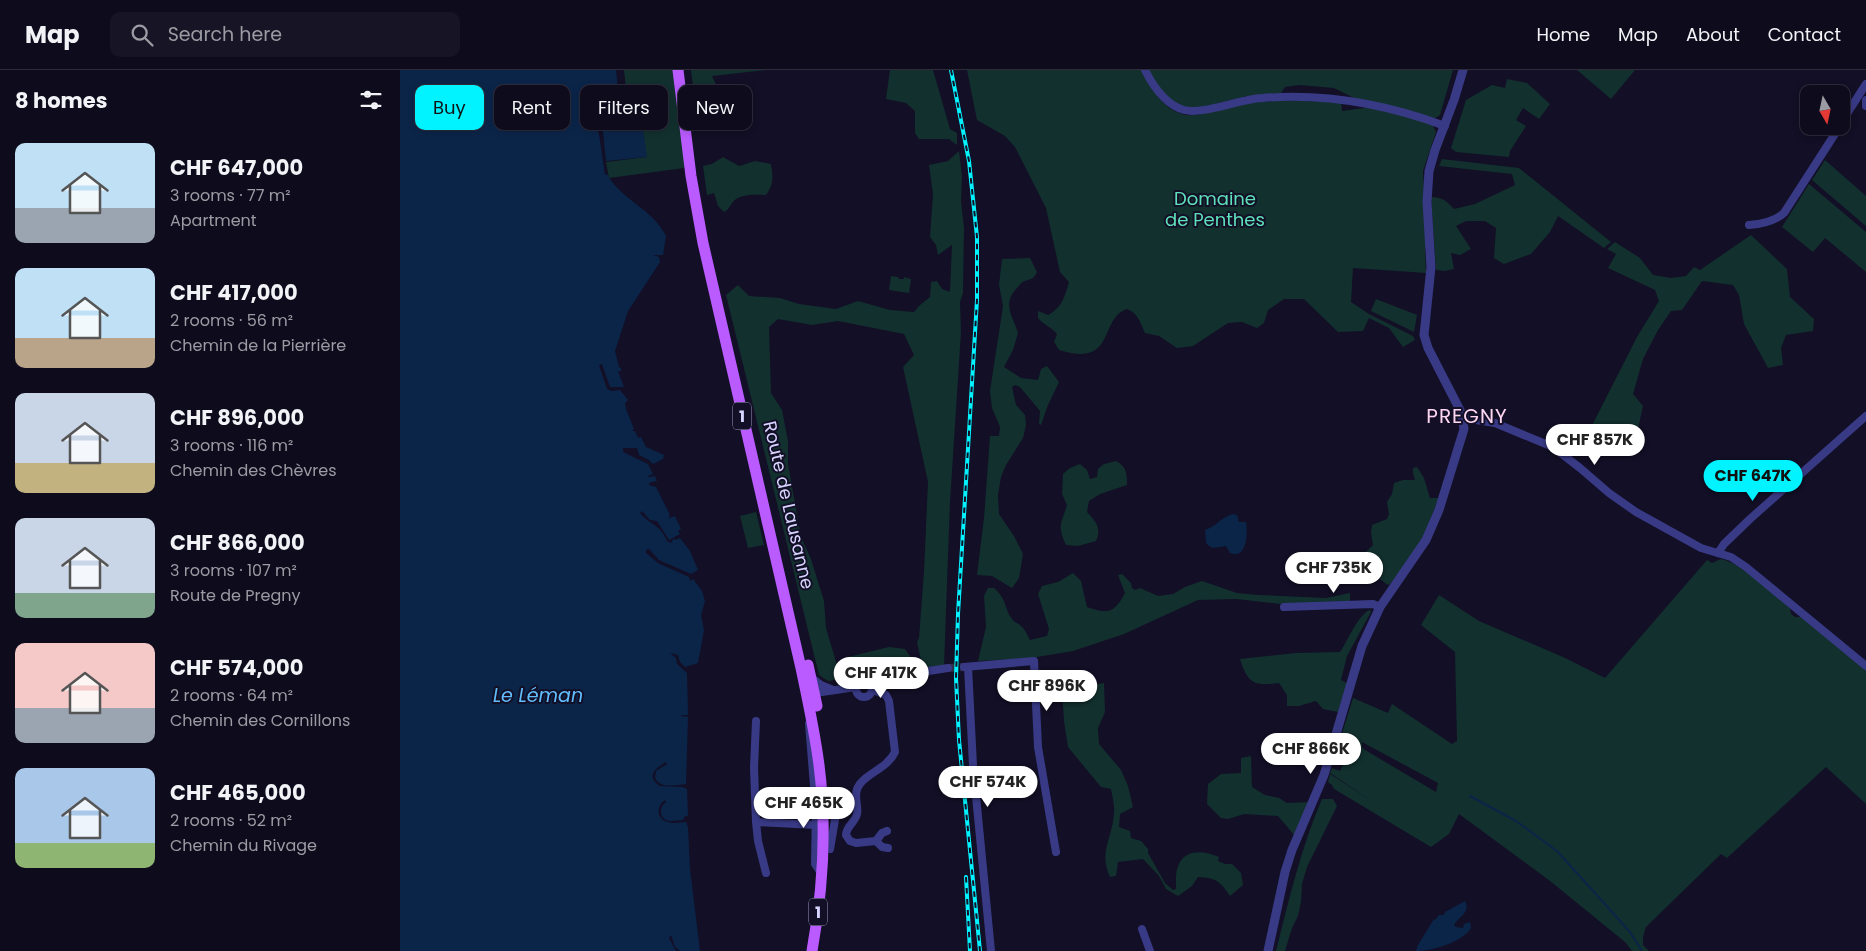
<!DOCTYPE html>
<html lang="en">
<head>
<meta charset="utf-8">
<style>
	:root { --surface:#0e0b1c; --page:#171425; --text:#f1f3f6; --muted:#9b9ba3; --line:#2e2b3b; --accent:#00f3ff }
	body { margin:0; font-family:Poppins,sans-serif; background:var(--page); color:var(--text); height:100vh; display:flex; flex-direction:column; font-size:19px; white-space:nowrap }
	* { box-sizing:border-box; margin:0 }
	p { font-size:16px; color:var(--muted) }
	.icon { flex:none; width:28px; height:28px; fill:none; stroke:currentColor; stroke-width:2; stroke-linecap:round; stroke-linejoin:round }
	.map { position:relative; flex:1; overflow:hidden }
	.drawer { display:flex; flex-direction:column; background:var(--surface); width:400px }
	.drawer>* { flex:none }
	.guide { position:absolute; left:15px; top:15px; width:475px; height:45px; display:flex; gap:10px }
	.needle { width:32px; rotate:171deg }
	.tools { position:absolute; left:1400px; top:15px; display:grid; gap:10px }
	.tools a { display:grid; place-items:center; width:50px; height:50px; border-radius:10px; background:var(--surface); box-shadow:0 2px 8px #0003,0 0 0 1px var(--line); font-size:25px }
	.price { position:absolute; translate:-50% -42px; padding:0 11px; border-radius:18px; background:#fff; color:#222; font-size:16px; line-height:32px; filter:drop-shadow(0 1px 2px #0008) }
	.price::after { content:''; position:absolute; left:50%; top:30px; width:15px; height:11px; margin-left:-8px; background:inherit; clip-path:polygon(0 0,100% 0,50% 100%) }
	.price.on { background:var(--accent); color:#111 }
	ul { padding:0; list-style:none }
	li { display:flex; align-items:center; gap:15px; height:125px; padding:0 15px }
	li span { display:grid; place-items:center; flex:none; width:140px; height:100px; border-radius:10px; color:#555 }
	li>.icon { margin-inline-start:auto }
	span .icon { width:60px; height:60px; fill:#fffc; stroke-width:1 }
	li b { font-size:21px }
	h2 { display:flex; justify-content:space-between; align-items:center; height:60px; padding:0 15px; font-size:21px }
	.tag { padding:0 18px; border-radius:10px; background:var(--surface); box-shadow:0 2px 8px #0003,0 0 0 1px var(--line); font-size:18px; line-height:45px }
	.tag.on { background:var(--accent); color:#111 }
	header { display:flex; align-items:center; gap:30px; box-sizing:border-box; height:70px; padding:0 25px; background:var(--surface); border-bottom:1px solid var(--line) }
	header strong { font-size:24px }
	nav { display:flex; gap:28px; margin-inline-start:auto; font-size:18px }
	.search { width:350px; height:45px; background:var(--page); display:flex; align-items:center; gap:12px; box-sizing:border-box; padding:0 18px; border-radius:10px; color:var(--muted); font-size:19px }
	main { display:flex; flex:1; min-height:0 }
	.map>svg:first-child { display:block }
</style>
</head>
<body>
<header>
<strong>Map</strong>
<div class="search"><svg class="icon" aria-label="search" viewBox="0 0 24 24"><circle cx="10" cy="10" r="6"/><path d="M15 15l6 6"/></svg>Search here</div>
<nav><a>Home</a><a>Map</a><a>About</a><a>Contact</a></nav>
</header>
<main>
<section class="drawer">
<h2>8 homes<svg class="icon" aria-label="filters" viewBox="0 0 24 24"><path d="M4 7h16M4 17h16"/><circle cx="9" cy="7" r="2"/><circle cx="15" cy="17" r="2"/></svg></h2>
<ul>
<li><span style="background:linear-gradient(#bfe0f5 65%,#9aa5b1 0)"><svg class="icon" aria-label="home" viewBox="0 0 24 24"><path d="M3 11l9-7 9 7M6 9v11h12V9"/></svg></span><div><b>CHF 647,000</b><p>3 rooms · 77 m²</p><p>Apartment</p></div></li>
<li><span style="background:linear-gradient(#bfe0f5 70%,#b9a48a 0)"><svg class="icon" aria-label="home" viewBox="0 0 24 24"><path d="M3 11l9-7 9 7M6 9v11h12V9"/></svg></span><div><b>CHF 417,000</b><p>2 rooms · 56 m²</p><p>Chemin de la Pierrière</p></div></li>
<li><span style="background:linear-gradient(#c9d6e8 70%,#c2b280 0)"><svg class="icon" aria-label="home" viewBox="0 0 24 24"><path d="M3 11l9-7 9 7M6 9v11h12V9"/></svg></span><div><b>CHF 896,000</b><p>3 rooms · 116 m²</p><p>Chemin des Chèvres</p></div></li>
<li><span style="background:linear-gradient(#c9d6e8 75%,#7fa58c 0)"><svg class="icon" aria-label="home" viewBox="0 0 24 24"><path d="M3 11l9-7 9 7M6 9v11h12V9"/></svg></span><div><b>CHF 866,000</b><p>3 rooms · 107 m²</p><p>Route de Pregny</p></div></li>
<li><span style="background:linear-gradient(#f6c9c9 65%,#9aa5b1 0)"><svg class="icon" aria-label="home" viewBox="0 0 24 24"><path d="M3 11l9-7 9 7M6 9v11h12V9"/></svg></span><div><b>CHF 574,000</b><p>2 rooms · 64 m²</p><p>Chemin des Cornillons</p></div></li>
<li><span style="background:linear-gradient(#a9c7e8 75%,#8fb573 0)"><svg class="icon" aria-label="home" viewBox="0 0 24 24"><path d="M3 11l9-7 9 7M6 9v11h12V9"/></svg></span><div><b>CHF 465,000</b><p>2 rooms · 52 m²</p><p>Chemin du Rivage</p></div></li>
</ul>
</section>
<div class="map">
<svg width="1466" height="881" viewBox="0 0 1466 881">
	<rect width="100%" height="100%" fill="#120f26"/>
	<g fill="#12302e" fill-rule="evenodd">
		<polygon points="224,0 274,0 284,84 284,98 209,108 206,92 247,87 223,41 221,21 226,19"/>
		<polygon points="291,0 367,0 312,6 318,19 324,28 315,39 320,40 321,44 315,46 306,44 297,51"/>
		<polygon points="490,0 533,0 550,59 557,63 557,75 549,69 519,69 515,63 515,41 506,33 486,29"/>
		<path d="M 567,0 L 742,0 C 752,18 760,37 782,44 C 795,48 810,41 823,38 C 862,28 901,31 941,32 L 942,41 L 971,37 L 1032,54 L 1036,62 L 1023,101 L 1027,175 L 1025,179 L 1026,203 L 953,198 L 951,232 L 969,244 L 1013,266 L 1015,270 L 1003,277 L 989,258 L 969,248 L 963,261 L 938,262 L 904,229 L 884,229 L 868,240 L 864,253 L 857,258 L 842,252 L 828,253 L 793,276 L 777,278 L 759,266 L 745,263 C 740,252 738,243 727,239 C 698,249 717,298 659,280 L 654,272 L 657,264 C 651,257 644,255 638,248 L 638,241 L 648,245 C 662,238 665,226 669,212 L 660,202 L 646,138 L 615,77 L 605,66 L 577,50 Z"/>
		<path d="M 748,0 L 1053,0 L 1040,45 L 1034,49 L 954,28 L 934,18 L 899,15 L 885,17 L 881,23 L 848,27 L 847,26 C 842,27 840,28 836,29 C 789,40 775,47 748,0 Z"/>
		<polygon points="1177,0 1235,0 1211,29"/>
		<polygon points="1107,9 1127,13 1150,34 1139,49 1123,38 1116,50 1126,56 1110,81 1109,87 1056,82 1051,78 1066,30 1092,15 1105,18"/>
		<polygon points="559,81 562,106 561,131 564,158 563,223 560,232 561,262 550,432 544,596 523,599 517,572 519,568 524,502 528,412 503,297 514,285 504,264 438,251 412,255 378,249 369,257 371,323 382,340 388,371 388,394 401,467 411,489 424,531 426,558 441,609 428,611 419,605 326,225 338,215 349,226 380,228 399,234 436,239 458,231 490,240 514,242 520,235 530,227 531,212 537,211 542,219 550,222 552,175 538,185 536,175 530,167 533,124 529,95 548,91"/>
		<path d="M 323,87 L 339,96 L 355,91 L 371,94 C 373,107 374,114 366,125 C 355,125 340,123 332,133 C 329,137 329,139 324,142 L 318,136 L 314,123 L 307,125 L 303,96 L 312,94 Z"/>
		<path d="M 1042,89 L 1119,98 L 1211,172 L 1204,178 L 1158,146 L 1150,162 L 1131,184 L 1104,194 L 1094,188 L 1096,158 L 1085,151 L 1066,151 L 1056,156 L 1071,179 L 1060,185 L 1051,183 L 1054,199 L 1045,201 L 1036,200 L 1031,127 C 1042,127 1047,131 1054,139 L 1075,134 L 1115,115 L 1112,104 L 1039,96 Z"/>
		<polygon points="1425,90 1466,126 1466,156 1412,110"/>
		<polygon points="1409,114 1466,162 1466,202 1425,168 1413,182 1382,157"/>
		<path d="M 1351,165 L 1387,199 L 1390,227 L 1414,249 L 1413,261 L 1386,265 L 1381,278 L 1383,295 L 1368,298 L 1344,254 L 1339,225 L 1333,215 L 1302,211 L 1282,240 L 1271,241 L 1258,260 L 1243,289 L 1233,324 L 1243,336 L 1238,359 C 1213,362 1200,362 1182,383 L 1179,381 L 1237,267 L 1259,231 L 1255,220 L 1208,198 L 1216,184 L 1207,179 L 1215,172 L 1240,188 L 1253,205 L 1271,208 L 1286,206 L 1294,197 L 1300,200 Z"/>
		<path d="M 630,188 L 637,202 C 634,209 631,209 625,211 C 621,212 619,216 616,219 C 602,235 613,246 618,263 L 613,280 L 604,297 L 621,308 L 638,310 L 641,299 L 647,296 L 659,312 L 648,335 L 641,355 L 639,354 L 640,341 L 620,317 L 615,315 L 612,317 L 616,335 L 625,345 L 626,355 L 623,368 L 606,395 L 601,407 L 598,425 L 599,444 L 614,466 L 623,484 L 619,508 L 612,518 L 592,506 L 577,505 L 584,448 L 590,366 L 599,366 L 600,357 L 592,338 L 590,321 L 603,236 L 599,215 L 602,189 Z"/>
		<polygon points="491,206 498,207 499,209 504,209 504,207 511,209 509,223 489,220"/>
		<polygon points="976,229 1017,245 1014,262 971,241"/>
		<path d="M 716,391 C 727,397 727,404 727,415 L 700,424 L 689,431 L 687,442 C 696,452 702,458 696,471 L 678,476 L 666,475 C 657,455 661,455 667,435 L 662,424 L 663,404 L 670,398 L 680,394 L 687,400 L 690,409 L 697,407 L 698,399 L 704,394 Z"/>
		<polygon points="1017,397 1024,408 1030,428 1039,428 1021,472 991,513 988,515 971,503 957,503 954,500 955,493 973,475 971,463 972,455 987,449 989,444 987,432 992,424 994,413 1003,410 1015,410 1013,403 1013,398"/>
		<polygon points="356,442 364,475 348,478 340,446"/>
		<path d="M 1321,489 C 1345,495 1371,522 1390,538 L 1391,544 L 1395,547 L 1403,547 L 1466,599 L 1466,734 L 1426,697 L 1327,788 L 1321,784 L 1246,857 L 1243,867 L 1243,875 L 1249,881 L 1232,881 L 1225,872 L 1150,811 L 1059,744 L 1049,764 L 1031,777 L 934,719 L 932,715 L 928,712 L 930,704 L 972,731 L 930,703 L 932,698 L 940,701 L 949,682 L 939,673 L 953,628 L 988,643 L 992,634 L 1052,674 L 1057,671 L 1055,582 L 1021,555 L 1039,525 L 1079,551 L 1163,587 L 1205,608 L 1307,490 L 1312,493 ZM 962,672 L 1038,713 L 1036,722 L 965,680 L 962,677 Z"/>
		<path d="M 673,503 L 681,511 L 687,537 C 707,544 714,544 725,523 L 718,505 L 722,504 L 731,513 L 732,518 L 735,520 L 740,518 L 758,526 L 773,524 L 785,517 L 802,511 L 837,523 L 858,525 L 926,528 L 950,523 L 950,531 L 881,534 L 836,529 L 798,530 L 724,564 L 673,581 L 631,588 L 578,591 L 586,557 L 584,526 L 588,518 L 594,518 C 607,529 604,538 612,549 C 615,553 618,553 621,556 C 625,559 627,565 630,570 L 647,566 L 649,559 L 638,524 L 642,516 L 658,512 Z"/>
		<path d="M 970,540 L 971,542 L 947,586 L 941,610 L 947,613 L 938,642 L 923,639 L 916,631 L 899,636 L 887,636 L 887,625 L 879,613 C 854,616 848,614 840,589 L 896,583 L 940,582 C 947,572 959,543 970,540 Z"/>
		<polygon points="489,577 505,579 512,589 514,601 449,612 443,597 448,587"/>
		<path d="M 704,613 L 705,642 L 698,658 L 699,674 L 721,700 L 728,716 L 733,737 L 720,744 L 719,757 L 730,761 L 731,768 L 741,771 L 748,779 L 748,783 L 765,813 L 773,820 L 776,819 C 776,811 775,801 779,794 C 786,778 806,781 819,787 L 818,791 L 825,794 L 832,794 L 841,803 L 843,815 L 830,826 C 820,811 816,808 798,807 L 792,816 L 778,826 L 766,819 L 759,806 L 743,789 L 718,792 L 716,806 L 710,807 C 698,781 713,768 714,742 C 715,735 712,726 711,719 L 701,717 L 668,677 L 664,651 L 662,620 Z"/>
		<polygon points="851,686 852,717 865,725 879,728 887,733 910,732 895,766 878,746 844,744 828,749 821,748 807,734 808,714 821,704 841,703 841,688"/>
		<path d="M 922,729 L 933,729 L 937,736 L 907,797 L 902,814 L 901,832 L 898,846 L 892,858 L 885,881 L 876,881 C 889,829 901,778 922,729 Z"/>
	</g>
	<g fill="#0b2549">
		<path d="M 0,0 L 216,0 L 218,20 L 221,21 L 223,41 L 240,39 L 247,87 L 206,91 L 203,62 L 194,45 L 193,43 L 192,45 L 199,64 L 205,105 L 207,104 C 221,130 253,139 266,166 L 263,185 L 253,185 L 259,187 L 260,192 L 228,241 L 215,281 L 219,297 L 221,298 L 221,301 L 218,301 L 224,317 L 210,317 L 202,294 L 199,295 L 207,319 L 212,321 L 220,320 L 228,330 L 225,333 L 226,339 L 234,359 L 232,361 L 235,361 L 238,368 L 241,367 L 246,377 L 264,385 L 263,389 L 253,394 L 249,390 L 239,385 L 237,378 L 223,378 L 223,381 L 225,383 L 248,394 L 253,404 L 248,406 L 249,407 L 255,406 L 257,412 L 255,411 L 249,413 L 249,415 L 256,417 L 269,443 L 270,447 L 267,449 L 275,446 L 281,459 L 278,461 L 280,464 L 269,470 L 257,451 L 250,450 L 242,441 L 240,443 C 251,456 260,454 267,471 L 271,473 L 274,468 L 275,470 L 280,468 L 290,481 L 298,500 L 291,504 L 259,490 L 249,479 L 246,480 L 246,483 L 258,493 L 289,507 L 290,511 L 293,509 L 302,521 L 305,531 L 301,545 L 304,560 L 298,593 L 285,597 L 280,592 L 278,585 L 270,583 L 276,588 L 277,594 L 287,603 L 288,645 L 281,645 L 281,646 L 288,647 L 286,714 C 275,715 261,719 255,708 L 256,701 L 267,694 L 266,692 C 256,698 245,706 260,716 L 283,717 L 287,719 L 288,746 L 285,746 L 283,750 C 279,750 274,751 270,751 C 259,749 258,738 266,732 L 265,730 C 256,736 256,749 268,752 C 274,754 280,752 286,752 L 288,757 L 290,799 L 300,881 L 280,881 L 275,877 L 271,865 L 269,868 L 276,881 L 0,881 Z"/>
		<path d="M 833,444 L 837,445 L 839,452 L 846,452 C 848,463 847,490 830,483 L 826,476 L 813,478 L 809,476 L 806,473 L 805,460 C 815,457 822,447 833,444 Z"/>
		<path d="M 1065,831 C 1071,843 1059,846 1054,855 L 1056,857 L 1063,858 L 1064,854 L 1070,852 L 1071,858 C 1063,872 1032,881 1016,881 L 1018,875 L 1034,849 L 1035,850 L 1039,845 L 1044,845 L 1045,842 Z"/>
	</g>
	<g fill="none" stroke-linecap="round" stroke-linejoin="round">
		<polyline stroke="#0b2549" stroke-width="2" points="1070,726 1116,751 1157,781 1230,862 1242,881"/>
		<polyline stroke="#302d47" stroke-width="8" stroke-dasharray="8 4" stroke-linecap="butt" points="548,598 564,597"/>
		<g stroke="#393a86" stroke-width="8">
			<path d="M 745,0 C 753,16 766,35 784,40 C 802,45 840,29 862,28 C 925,23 986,34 1045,56"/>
			<polyline points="1466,30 1466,36"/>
			<polyline points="1441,53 1466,14"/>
			<path d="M 1349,155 C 1361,154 1375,151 1384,143 L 1440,56"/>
			<polyline points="1063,348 1095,353 1153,377 1180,398 1209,423 1236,442 1301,478 1331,487 1346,497 1466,596"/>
			<polyline points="1318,483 1324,474 1350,449 1466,346"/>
			<polyline points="884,537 973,534 980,537"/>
			<polyline points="564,597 634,591 638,677 656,782"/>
			<polyline points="568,597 573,695 591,881"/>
			<polyline points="411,607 421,615 433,620"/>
			<circle cx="464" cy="619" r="8"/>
			<polyline points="471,614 483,608 548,598"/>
			<path d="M 473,620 L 486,625 L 489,631 L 495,682 C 487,699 464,704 458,717 C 453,726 459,736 457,744 C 455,753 446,756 446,765 L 450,771 L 456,773 L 476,771 L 482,763 L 487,761"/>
			<polyline points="415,623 456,617"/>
			<polyline points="356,651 354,698 356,752 416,755"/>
			<polyline points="409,654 416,740 415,794 421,803"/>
			<polyline points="356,752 358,771 366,803"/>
			<polyline points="476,771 482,777 488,778"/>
			<polyline points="430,779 436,744 441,733 448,732 456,735"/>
			<polyline points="742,859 750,881"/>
		</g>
		<polyline stroke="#393a86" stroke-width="9" points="868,881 885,802 892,780 924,705 962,576 980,537 1026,470 1039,440 1064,359 1061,342 1028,278 1024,265 1031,197 1027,132 1029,101 1035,80 1054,30 1063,0"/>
		<g stroke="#b95bff" stroke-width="11">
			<path d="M 278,0 L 291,106 L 303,173 L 401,598 C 408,631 415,663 419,695 C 427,757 423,820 412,881"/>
			<polyline points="408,595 417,636"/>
		</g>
		<defs>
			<g id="rail">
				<polyline points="551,0 569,91 577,167 577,230 558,544 556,608 559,670 580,881"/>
				<polyline points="566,807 570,881"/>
			</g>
		</defs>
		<use href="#rail" stroke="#00f3ff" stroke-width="4"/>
		<use href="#rail" stroke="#120f26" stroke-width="2" stroke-dasharray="5.5" stroke-linecap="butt"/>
	</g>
	<g text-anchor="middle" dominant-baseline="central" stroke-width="4" stroke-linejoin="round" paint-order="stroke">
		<g fill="#120f26" stroke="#9c99be" stroke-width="1">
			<rect x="333" y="332.5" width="18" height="27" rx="4"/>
			<rect x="409" y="828.5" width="18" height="27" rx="4"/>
		</g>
		<g font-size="16" font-weight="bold" fill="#d7d4ff">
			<text x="342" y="346">1</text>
			<text x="418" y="842">1</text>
		</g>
		<g font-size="18" fill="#5ee1ba" stroke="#120f26">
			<text x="815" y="128">Domaine<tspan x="815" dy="21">de Penthes</tspan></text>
		</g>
		<g font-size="18" fill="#d7d4ff" stroke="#120f26">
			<text transform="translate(389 435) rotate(77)">Route de Lausanne</text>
		</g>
		<g font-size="19" font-style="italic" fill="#62bfff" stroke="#120f26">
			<text x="138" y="625">Le Léman</text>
		</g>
		<g font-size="20" letter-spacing="1" fill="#ffd6f2" stroke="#120f26">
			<text x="1067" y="346">PREGNY</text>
		</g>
	</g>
</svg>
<div class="tools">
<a><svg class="needle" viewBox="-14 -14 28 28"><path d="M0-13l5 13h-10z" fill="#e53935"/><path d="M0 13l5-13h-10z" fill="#9b9ba3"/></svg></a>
</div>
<b class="price" style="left:1195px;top:396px">CHF 857K</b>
<b class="price on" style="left:1353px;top:432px">CHF 647K</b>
<b class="price" style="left:934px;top:524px">CHF 735K</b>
<b class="price" style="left:481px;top:629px">CHF 417K</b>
<b class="price" style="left:647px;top:642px">CHF 896K</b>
<b class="price" style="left:911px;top:705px">CHF 866K</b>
<b class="price" style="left:588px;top:738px">CHF 574K</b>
<b class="price" style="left:404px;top:759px">CHF 465K</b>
<div class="guide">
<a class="tag on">Buy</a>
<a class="tag">Rent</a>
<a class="tag">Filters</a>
<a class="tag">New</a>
</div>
</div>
</main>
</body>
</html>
